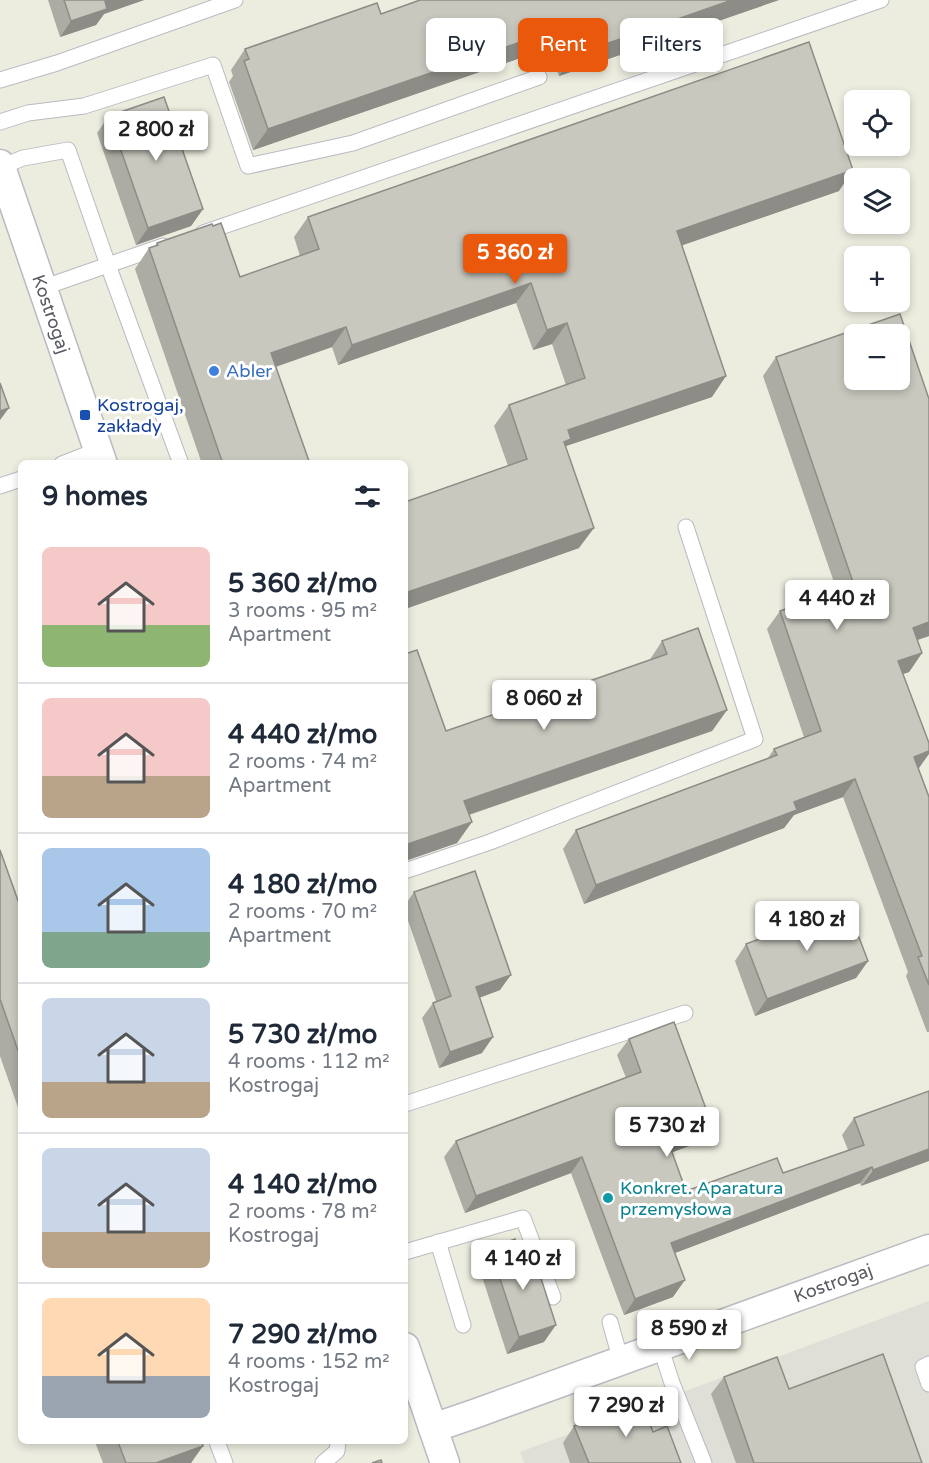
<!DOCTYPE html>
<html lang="en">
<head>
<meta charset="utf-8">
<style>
	:root { --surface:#fff; --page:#f2f2f3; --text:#1f2937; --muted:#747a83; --line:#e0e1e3; --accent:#ea580c }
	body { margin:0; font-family:"Varela Round",sans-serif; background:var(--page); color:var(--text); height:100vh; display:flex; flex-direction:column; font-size:22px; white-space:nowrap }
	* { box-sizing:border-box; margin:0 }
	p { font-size:20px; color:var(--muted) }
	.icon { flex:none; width:33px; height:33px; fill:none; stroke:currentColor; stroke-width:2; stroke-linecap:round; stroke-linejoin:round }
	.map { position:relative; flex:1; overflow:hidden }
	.panel { position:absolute; left:18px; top:460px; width:390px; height:984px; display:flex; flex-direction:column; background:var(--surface); border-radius:9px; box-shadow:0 3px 9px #0003 }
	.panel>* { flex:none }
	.guide { position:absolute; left:426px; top:18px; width:412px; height:54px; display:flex; gap:12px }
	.buttons { position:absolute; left:844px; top:90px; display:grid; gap:12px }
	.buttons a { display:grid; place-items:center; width:66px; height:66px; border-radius:9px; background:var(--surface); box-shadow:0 3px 9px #0003; font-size:30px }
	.price { position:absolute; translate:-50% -51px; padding:0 14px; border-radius:6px; background:#fff; color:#222; font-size:20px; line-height:39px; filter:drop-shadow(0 2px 3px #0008) }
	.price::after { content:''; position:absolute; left:50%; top:36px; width:18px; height:14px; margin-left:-9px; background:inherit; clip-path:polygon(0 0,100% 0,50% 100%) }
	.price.selected { background:var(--accent); color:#fff }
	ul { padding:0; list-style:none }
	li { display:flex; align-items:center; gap:18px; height:150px; padding:0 24px }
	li+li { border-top:2px solid var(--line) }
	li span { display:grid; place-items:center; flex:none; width:168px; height:120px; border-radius:9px; color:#555 }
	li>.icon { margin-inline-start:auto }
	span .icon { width:72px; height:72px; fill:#fffc; stroke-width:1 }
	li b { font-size:26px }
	h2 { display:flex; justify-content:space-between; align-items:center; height:72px; padding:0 24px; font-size:26px }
	.chip { padding:0 21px; border-radius:9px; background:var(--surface); box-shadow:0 3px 9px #0003; font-size:21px; line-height:54px }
	.chip.selected { background:var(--accent); color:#fff }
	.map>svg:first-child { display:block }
</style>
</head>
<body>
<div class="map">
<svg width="929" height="1463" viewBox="0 0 929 1463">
	<rect width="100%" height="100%" fill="#ececdf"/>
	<polygon fill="#dfded7" points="929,1301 929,1463 524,1463 520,1452"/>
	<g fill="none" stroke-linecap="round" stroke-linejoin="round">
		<defs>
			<g id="service">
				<polyline points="0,80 57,63 235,0"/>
				<polyline points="0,122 28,113 84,106 213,65 248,166 353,143 539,77"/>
				<polyline points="1,167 23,158 68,150 108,265 163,246"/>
				<polyline points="203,233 881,0"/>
				<polyline points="42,288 108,265 181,464"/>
				<polyline points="62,464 98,450"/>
				<polyline points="0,486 21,479"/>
				<polyline points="405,871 490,842 755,739 686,527"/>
				<polyline points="405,1104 685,1013"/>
				<polyline points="438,1242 463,1325"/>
				<polyline points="405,1252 523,1218 553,1297"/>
				<polyline points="610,1322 621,1361"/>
				<polyline points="660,1346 672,1383 704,1463"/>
				<polyline points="929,1364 923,1367 929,1384"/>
				<polyline points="217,1442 225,1463"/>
				<polyline points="323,1463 337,1451 338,1442"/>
			</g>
			<g id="minor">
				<polyline points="0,164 103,464"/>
				<polyline points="405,1347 445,1463"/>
				<polyline points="433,1428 474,1414 929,1249"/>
			</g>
		</defs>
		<use href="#service" stroke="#babbc2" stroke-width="17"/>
		<use href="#minor" stroke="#babbc2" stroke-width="31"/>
		<use href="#service" stroke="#fff" stroke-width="15"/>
		<use href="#minor" stroke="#fff" stroke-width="28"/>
	</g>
	<g fill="#adaca4">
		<polygon points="48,0 144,0 104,14 96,25 60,37"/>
		<polygon points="779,0 559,76 549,48 253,150 229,82 233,76 231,70 245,49 381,14"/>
		<polygon points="109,116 203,209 191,226 136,245 97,133"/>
		<polygon points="839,191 682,245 712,397 566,446 579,548 405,609 405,502 508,466 494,426 509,405 566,385 552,344 533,350 516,303 338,365 332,347 276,367 310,464 202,464 135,269 149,248 155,246 157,243 240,277 300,256 294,237 308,217"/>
		<polygon points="776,357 929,636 917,640 922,653 909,672 903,674 918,768 929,797 929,1032 927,1032 906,976 908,972 843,797 794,815 784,828 584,904 563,849 576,830 768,758 774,749 804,737 767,629 780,611 837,591 763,376"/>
		<polygon points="662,641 727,710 712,731 469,815 457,843 405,861 405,654 446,731 649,661"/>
		<polygon points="0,850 21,909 21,1116 0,1056"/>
		<polygon points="414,892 500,990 479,998 482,1053 439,1068 422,1018 433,1003 436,1001 405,912 405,905"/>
		<polygon points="746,944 868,961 856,978 755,1016 735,961"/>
		<polygon points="629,1039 712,1125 700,1142 672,1152 686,1191 783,1173 848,1150 842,1135 854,1118 929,1091 861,1186 860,1183 675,1253 673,1297 624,1315 571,1173 465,1213 444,1157 456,1141 626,1078 617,1055"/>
		<polygon points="490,1248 544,1342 507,1354 478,1264"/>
		<polygon points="724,1377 789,1389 922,1463 736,1463 711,1394"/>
		<polygon points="574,1426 653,1432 681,1463 570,1463 563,1443"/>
		<polygon points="95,1442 202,1442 191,1463 103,1463"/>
	</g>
	<g fill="#8d8c86">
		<polygon points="108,0 144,0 104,14 96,25 60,37 71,21"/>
		<polygon points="732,0 779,0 559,76 574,55"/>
		<polygon points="564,27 549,48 253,150 268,129"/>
		<polygon points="853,170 839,191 663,252 677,231"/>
		<polygon points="203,209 191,226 136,245 148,228"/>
		<polygon points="531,283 516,303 338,365 352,345"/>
		<polygon points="567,323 552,344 533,350 547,330"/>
		<polygon points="346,327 332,347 257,373 271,353"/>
		<polygon points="726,376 712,397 566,446 556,460 568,430"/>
		<polygon points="9,408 0,420 0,411"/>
		<polygon points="594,528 579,548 405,609 405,593"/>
		<polygon points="929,622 929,636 900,646 913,628"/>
		<polygon points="922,653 909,672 885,680 898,661"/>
		<polygon points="727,710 712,731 450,821 464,801"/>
		<polygon points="929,751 929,754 919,768 901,775 914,757"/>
		<polygon points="855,779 843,797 794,815 784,828 584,904 596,885 794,802"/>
		<polygon points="472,822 457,843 405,861 405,845"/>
		<polygon points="868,961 856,978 755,1016 767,999"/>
		<polygon points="511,975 500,990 465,1003 476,987"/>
		<polygon points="493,1037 482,1053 439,1068 450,1052"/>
		<polygon points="712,1125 700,1142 657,1158 668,1141"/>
		<polygon points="929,1149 929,1161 861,1186 873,1170"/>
		<polygon points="582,1157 571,1173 465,1213 476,1196"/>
		<polygon points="872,1167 860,1183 659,1259 671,1243"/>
		<polygon points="685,1280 673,1297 624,1315 635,1299"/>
		<polygon points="556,1325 544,1342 507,1354 519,1337"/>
		<polygon points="203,1446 191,1463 156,1463"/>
	</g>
	<g fill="#c9c8bf" stroke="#8d8c86" stroke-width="1.5" fill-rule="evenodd">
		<polygon points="64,0 108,0 105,1 107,9 71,21"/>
		<polygon points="420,0 732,0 574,55 564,27 268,129 244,61 249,59 245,49 377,3 381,14"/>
		<polygon points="809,42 853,170 677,231 726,376 568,430 571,439 564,442 594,528 405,593 405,502 527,459 509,405 585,378 567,323 547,330 531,283 352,345 346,327 271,353 310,464 223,464 149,248 158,245 157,243 212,224 213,226 221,223 240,277 319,249 308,217"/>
		<polygon points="164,97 203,209 148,228 109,116"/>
		<path d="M 900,314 L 929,399 L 929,622 L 913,628 L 922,653 L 898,661 L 929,743 L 929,751 L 914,757 L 929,797 L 929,985 L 918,957 L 922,956 L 855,779 L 794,802 L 797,810 L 596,885 L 576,830 L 777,755 L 774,749 L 821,731 L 780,611 L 854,585 L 776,357 ZM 855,334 L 900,334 L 900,380 L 855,380 Z"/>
		<polygon points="0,383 9,408 0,411"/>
		<polygon points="698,628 727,710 464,801 472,822 405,845 405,654 417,650 446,731 667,654 662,641"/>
		<polygon points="0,850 21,909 21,1059 0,999"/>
		<polygon points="475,871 511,975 476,987 493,1037 450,1052 433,1003 451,996 414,892"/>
		<polygon points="847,906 868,961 767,999 746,944"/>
		<polygon points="674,1022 712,1125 668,1141 686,1191 777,1158 783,1173 864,1145 854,1118 929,1091 929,1149 873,1170 872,1167 671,1243 685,1280 635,1299 582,1157 476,1196 456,1141 641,1072 629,1039"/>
		<polygon points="515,1239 526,1273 538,1269 556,1325 519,1337 490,1248"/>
		<polygon points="883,1354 922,1463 754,1463 724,1377 777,1357 789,1389"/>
		<polygon points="641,1400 653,1432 667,1426 681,1463 589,1463 574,1426"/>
		<polygon points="118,1442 202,1442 203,1446 156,1463 126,1463"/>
		<polygon points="381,1460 382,1463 372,1463"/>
	</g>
	<circle fill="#3f7fe0" stroke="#fff" stroke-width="2" cx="214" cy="371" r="6"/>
	<rect fill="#1a4fb4" stroke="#fff" stroke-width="2" x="79" y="409" width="12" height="12" rx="3"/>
	<circle fill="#0f9aa8" stroke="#fff" stroke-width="2" cx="608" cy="1198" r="6"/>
	<g text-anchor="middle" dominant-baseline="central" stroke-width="6" stroke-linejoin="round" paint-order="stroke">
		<g font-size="18" fill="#585a61" stroke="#fff">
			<text transform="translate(51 314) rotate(71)">Kostrogaj</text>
			<text transform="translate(833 1283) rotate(-20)">Kostrogaj</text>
		</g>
		<g font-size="18" fill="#366cbe" stroke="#fff" text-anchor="start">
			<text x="226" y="371">Abler</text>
		</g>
		<g font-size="18" fill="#164399" stroke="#fff" text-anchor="start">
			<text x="97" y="405">Kostrogaj,<tspan x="97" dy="21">zakłady</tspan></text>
		</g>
		<g font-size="18" fill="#0d838f" stroke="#fff" text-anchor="start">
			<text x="620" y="1188">Konkret. Aparatura<tspan x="620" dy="21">przemysłowa</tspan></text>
		</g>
	</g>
</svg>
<div class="buttons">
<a><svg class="icon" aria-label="locate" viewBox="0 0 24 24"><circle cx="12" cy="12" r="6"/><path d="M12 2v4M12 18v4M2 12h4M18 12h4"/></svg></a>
<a><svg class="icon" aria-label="layers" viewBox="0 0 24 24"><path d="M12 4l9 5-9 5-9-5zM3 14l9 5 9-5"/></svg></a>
<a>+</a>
<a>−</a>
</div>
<b class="price" style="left:156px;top:162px">2 800 zł</b>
<b class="price selected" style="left:515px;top:285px">5 360 zł</b>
<b class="price" style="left:837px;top:631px">4 440 zł</b>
<b class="price" style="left:544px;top:731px">8 060 zł</b>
<b class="price" style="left:807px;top:952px">4 180 zł</b>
<b class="price" style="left:667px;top:1158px">5 730 zł</b>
<b class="price" style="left:523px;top:1291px">4 140 zł</b>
<b class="price" style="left:689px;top:1361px">8 590 zł</b>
<b class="price" style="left:626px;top:1438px">7 290 zł</b>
<div class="guide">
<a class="chip">Buy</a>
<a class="chip selected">Rent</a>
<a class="chip">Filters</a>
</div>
<section class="panel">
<h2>9 homes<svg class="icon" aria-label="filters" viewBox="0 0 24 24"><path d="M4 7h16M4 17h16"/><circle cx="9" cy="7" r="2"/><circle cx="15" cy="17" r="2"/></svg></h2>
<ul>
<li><span style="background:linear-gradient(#f6c9c9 65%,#8fb573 0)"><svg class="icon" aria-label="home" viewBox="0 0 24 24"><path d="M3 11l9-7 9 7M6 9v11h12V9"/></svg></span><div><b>5 360 zł/mo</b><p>3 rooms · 95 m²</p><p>Apartment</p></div></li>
<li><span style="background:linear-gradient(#f6c9c9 65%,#b9a48a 0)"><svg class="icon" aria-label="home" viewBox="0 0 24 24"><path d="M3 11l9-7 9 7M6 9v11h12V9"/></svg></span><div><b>4 440 zł/mo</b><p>2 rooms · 74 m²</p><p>Apartment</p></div></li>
<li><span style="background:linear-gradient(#a9c7e8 70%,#7fa58c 0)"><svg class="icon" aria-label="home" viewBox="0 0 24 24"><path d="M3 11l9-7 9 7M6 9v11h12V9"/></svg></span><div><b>4 180 zł/mo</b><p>2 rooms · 70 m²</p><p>Apartment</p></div></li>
<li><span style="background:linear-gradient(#c9d6e8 70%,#b9a48a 0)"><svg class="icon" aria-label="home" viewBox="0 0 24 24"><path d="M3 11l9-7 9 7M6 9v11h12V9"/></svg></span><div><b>5 730 zł/mo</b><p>4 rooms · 112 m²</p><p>Kostrogaj</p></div></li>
<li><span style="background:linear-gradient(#c9d6e8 70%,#b9a48a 0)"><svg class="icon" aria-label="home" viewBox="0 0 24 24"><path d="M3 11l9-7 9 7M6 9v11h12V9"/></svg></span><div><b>4 140 zł/mo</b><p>2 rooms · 78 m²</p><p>Kostrogaj</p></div></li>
<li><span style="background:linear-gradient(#ffd9b3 65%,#9aa5b1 0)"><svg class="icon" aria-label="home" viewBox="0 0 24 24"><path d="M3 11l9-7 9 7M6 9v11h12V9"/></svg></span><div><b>7 290 zł/mo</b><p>4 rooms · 152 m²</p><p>Kostrogaj</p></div></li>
</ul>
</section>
</div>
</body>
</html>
